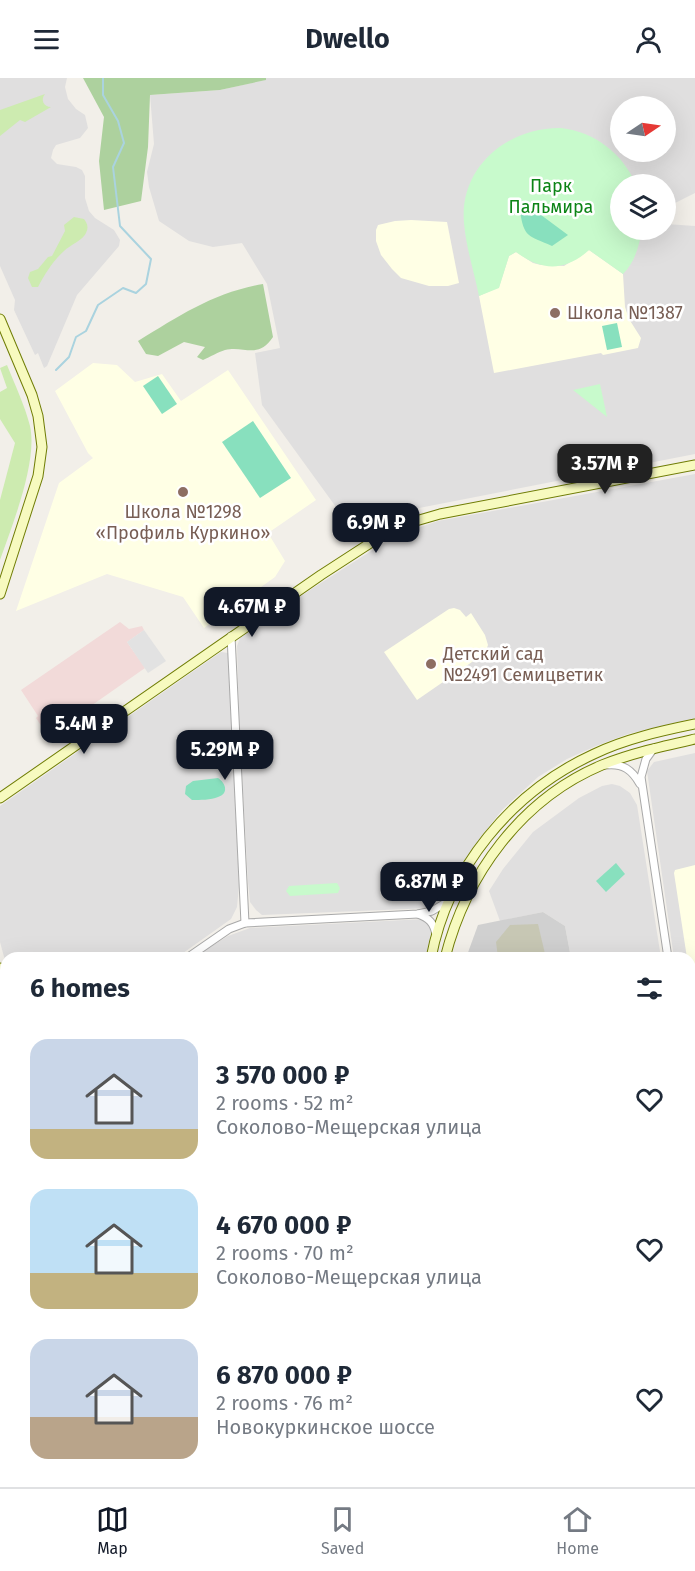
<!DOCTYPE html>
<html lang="en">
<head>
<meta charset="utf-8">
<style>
	:root { --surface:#fff; --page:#f6f6f7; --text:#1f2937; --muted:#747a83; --line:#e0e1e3; --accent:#111827 }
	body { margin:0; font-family:"Fira Sans",sans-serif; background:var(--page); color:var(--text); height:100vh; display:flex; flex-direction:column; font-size:22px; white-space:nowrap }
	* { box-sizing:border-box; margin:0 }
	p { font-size:20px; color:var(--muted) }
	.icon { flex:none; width:33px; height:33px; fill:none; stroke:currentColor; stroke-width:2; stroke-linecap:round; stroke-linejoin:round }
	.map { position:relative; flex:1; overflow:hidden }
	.side { position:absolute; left:0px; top:874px; width:696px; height:536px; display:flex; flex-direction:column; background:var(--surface); border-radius:18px 18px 0 0; box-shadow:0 6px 24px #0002 }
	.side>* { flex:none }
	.needle { width:39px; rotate:77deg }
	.tools { position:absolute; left:610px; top:18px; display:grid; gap:12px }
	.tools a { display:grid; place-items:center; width:66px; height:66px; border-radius:50%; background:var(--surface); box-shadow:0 6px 24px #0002; font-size:30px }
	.price { position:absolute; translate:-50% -51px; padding:0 14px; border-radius:12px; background:var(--accent); color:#fff; font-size:20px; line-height:39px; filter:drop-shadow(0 2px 3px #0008) }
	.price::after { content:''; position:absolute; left:50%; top:36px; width:18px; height:14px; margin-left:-9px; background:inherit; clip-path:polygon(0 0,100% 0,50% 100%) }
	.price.on { background:#222; color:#fff }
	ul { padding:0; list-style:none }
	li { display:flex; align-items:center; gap:18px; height:150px; padding:0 30px }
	li span { display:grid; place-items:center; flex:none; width:168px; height:120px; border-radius:18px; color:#555 }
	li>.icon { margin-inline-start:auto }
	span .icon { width:72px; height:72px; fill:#fffc; stroke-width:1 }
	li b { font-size:26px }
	h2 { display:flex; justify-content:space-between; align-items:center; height:72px; padding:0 30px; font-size:26px }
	header { display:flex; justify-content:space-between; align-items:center; height:78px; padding:0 30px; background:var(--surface); font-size:27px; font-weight:700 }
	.tabs { display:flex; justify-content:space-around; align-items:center; height:84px; border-top:2px solid var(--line); background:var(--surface); font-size:16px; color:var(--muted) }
	.tabs a { display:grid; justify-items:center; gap:3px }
	.tabs .on { color:var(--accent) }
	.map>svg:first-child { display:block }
</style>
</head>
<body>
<header><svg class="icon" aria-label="menu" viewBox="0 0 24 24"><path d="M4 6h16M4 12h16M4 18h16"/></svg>Dwello<svg class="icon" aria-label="person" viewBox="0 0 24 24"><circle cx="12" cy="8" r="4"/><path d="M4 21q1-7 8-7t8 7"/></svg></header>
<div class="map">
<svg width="695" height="1409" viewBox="0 0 695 1409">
	<rect width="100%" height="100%" fill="#f2efe9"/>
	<g fill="#e0dfdf" fill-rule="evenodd">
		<polygon points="0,0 67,0 65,9 68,21 76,31 85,37 88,50 80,60 56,67 53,72 51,80 57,86 76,89 82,92 85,98 85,120 89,133 95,140 114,152 120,162 119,168 77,217 47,288 44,290 38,275 35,277 14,232 15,222 0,188"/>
		<path d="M 266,0 L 695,0 L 695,115 L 675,125 L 666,125 L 666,106 L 621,106 L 621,152 L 666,152 L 666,146 L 695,148 L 695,376 L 419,430 L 398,437 L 357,458 L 262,327 L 255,275 L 280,270 L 267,206 L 242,165 L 213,169 L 189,163 L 159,143 L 149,109 L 147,94 L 154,66 L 150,17 L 220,12 L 265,2 ZM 621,28 L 666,28 L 666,74 L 621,74 Z"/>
		<polygon points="695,396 695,640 628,656 596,668 567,681 538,699 502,732 481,759 459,792 441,825 432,830 262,837 256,832 250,824 248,804 239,642 237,568 240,560 247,553 324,503 393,459 403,455 438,443"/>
		<polygon points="221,574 228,575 229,582 239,808 237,829 231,841 176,880 6,880 6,886 0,864 0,728"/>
		<polygon points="695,675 695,1012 690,990 690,880 674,880 647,693 654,684"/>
		<polygon points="612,706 620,708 630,715 637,727 661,880 571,880 565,848 543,834 500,843 489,813 503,791 533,754 579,720 602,708"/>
		<polygon points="424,841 430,845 432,852 425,880 193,880 228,858 250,850"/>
		<polygon points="0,919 6,941 6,1277 0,1281"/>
		<polygon points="690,1077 695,1080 695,1409 298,1409 306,1404 690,1404"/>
		<polygon points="6,1291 6,1404 126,1404 123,1408 0,1409 0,1294"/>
	</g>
	<polygon fill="#f2dad9" points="120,544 129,551 142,548 144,552 127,564 145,590 48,658 36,640 38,638 21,612"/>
	<g fill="#ffffe5">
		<polygon points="411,142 447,144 459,205 448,208 429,208 401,200 392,191 381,177 376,163 376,152 378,147 395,143"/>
		<polygon points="589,172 623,196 625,229 629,241 641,260 638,270 603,277 601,275 494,295 479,218 499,209 509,178 516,174 533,185 541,187 564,188"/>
		<polygon points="93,285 117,287 135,304 162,296 181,323 228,292 316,422 268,455 285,483 275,499 204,550 183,519 107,496 16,533 59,405 93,380 88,375 55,313"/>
		<polygon points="454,530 460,532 466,539 471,535 485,557 488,567 485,575 417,622 384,574 449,531"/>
		<polygon points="695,787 695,902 690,903 690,880 687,880 674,795 675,792"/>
		<polygon points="690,1092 695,1092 695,1289 690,1290"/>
		<polygon points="505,1404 587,1404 588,1409 506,1409"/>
	</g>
	<polygon fill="#d0d0d0" points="543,834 565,848 571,880 466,880 478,847"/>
	<polygon fill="#c7c7b4" points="538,846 546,880 498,880 496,864 510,847"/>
	<g fill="#cdebb0">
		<path d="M 45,16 C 40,22 44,29 51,29 L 25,44 L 20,42 L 0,58 L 0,32 Z"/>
		<path d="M 74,139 L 84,141 C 87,145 89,149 86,155 C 83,162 70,167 64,173 C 52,184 45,196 38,209 L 32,209 L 28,200 L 30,194 L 38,191 L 48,179 L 52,178 L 65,153 L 64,147 Z"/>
		<path d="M 7,287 C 15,307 25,328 30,348 C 38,383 12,448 0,482 L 0,422 L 15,365 L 0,341 L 0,314 L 7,310 L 0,290 Z"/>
	</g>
	<g fill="#add19e">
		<polygon points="83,0 266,0 266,2 220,12 150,17 148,69 141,123 104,132 99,83 104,39"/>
		<path d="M 263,206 L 273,259 C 258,282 244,267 225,272 C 218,274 210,279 203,282 L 197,279 L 205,269 L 184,264 L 158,278 L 146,276 L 138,263 C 181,237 213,215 263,206 Z"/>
	</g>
	<g fill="#c8facc">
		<path d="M 561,50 C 595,54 622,75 636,106 L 621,106 L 621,152 L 642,152 C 639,168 635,184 623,196 L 589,172 C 565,194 541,193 516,174 L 509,178 L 499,210 L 479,218 C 474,194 466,169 464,145 C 459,89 508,49 561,50 Z"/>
		<polygon points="600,306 607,339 573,312"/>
		<polygon points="337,805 340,810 338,815 290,818 286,813 289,808"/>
	</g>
	<g fill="#88e0be">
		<path d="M 520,133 L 537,134 L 568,157 L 552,168 C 528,157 524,160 520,133 Z"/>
		<polygon points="617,245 622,269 607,272 602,248"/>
		<polygon points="158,298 177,326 162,336 143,308"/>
		<polygon points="253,343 291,400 260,420 222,364"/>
		<path d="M 218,700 C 226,705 229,716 218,719 C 211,722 200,722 192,722 L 185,716 L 186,708 L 193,703 Z"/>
		<polygon points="616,785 625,796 606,814 596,803"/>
	</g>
	<polygon fill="#e2e2e2" points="144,552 166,583 148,595 127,564"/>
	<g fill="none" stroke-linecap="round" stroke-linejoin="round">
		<polyline stroke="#aad3df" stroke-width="2" points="56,292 69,279 76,259 86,253 98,227 123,210 136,215 146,206 151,181 120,148 113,89 124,65 118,43 103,17 103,0"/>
		<defs>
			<g id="street">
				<polyline points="231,558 245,845"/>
				<polyline points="654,670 646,681 641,699 668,880"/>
				<path d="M 606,687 C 623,685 632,692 640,706"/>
				<path d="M 418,836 C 429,840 434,845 436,857"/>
				<polyline points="187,880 229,851 245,845 418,836 432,833 447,824"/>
				<polyline points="690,1022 695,1030"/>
				<polyline points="690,1069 695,1071"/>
				<polyline points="0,1286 6,1283"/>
				<polyline points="288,1409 297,1404"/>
			</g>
			<g id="secondary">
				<polyline points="0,241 32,317 38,338 42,369 38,398 0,516"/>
				<polyline points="0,720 321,497 395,449 440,436 695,387"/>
				<path d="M 431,880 C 448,791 511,714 594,676 C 625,661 661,653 695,646"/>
				<path d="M 445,880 C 466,797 521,721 602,687 C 632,675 664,668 695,661"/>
				<polyline points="0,890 6,913"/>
				<polyline points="134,1409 142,1404"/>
				<polyline points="163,1409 171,1404"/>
			</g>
		</defs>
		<use href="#street" stroke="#a9a9a9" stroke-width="9"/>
		<use href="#secondary" stroke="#707d05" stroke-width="11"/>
		<use href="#street" stroke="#fff" stroke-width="7"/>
		<use href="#secondary" stroke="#f7fabf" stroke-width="9"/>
	</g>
	<g fill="#8d6e63" stroke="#fff" stroke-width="2">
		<circle cx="555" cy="235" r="6"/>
		<circle cx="183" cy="414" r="6"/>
		<circle cx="431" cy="586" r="6"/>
	</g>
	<g text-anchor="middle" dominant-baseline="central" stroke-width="5" stroke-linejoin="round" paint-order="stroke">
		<g font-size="18" fill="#0c8416" stroke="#fff">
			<text x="551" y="108">Парк<tspan x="551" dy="21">Пальмира</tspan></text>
		</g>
		<g font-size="18" fill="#785e54" stroke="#fff" text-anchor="start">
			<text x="567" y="235">Школа №1387</text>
			<text x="183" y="434" text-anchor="middle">Школа №1298<tspan x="183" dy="21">«Профиль Куркино»</tspan></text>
			<text x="443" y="576">Детский сад<tspan x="443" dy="21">№2491 Семицветик</tspan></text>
		</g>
	</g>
</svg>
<div class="tools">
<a><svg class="needle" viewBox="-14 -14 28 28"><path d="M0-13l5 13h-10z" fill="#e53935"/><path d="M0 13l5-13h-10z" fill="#747a83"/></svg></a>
<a><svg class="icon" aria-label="layers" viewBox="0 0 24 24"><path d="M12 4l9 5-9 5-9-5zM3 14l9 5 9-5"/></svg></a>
</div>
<b class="price on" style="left:605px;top:417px">3.57M ₽</b>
<b class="price" style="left:376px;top:476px">6.9M ₽</b>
<b class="price" style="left:252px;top:560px">4.67M ₽</b>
<b class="price" style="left:84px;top:677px">5.4M ₽</b>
<b class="price" style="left:225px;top:703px">5.29M ₽</b>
<b class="price" style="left:429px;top:835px">6.87M ₽</b>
<section class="side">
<h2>6 homes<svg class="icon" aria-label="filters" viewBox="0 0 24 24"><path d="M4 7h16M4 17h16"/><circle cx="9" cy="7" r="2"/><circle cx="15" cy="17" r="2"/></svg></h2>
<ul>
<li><span style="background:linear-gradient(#c9d6e8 75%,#c2b280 0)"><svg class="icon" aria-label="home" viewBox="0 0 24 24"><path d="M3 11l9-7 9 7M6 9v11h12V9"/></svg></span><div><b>3 570 000 ₽</b><p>2 rooms · 52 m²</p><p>Соколово-Мещерская улица</p></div><svg class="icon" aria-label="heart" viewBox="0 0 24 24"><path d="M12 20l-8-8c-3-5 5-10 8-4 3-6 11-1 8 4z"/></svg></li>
<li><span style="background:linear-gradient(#bfe0f5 70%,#c2b280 0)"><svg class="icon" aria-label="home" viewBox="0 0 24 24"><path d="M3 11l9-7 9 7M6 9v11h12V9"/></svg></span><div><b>4 670 000 ₽</b><p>2 rooms · 70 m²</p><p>Соколово-Мещерская улица</p></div><svg class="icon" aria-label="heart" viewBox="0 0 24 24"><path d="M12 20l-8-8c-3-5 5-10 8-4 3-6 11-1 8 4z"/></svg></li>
<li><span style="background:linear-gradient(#c9d6e8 65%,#b9a48a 0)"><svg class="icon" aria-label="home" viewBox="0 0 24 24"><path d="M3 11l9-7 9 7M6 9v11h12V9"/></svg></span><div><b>6 870 000 ₽</b><p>2 rooms · 76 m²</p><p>Новокуркинское шоссе</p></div><svg class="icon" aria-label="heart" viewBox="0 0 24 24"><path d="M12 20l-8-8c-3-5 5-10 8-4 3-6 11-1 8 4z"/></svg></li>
</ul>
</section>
</div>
<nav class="tabs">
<a class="on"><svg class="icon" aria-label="map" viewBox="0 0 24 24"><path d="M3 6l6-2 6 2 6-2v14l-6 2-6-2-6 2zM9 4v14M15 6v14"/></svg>Map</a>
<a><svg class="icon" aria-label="saved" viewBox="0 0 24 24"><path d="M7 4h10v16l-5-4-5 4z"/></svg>Saved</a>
<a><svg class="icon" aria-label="home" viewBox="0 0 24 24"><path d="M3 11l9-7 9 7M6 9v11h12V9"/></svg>Home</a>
</nav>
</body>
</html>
